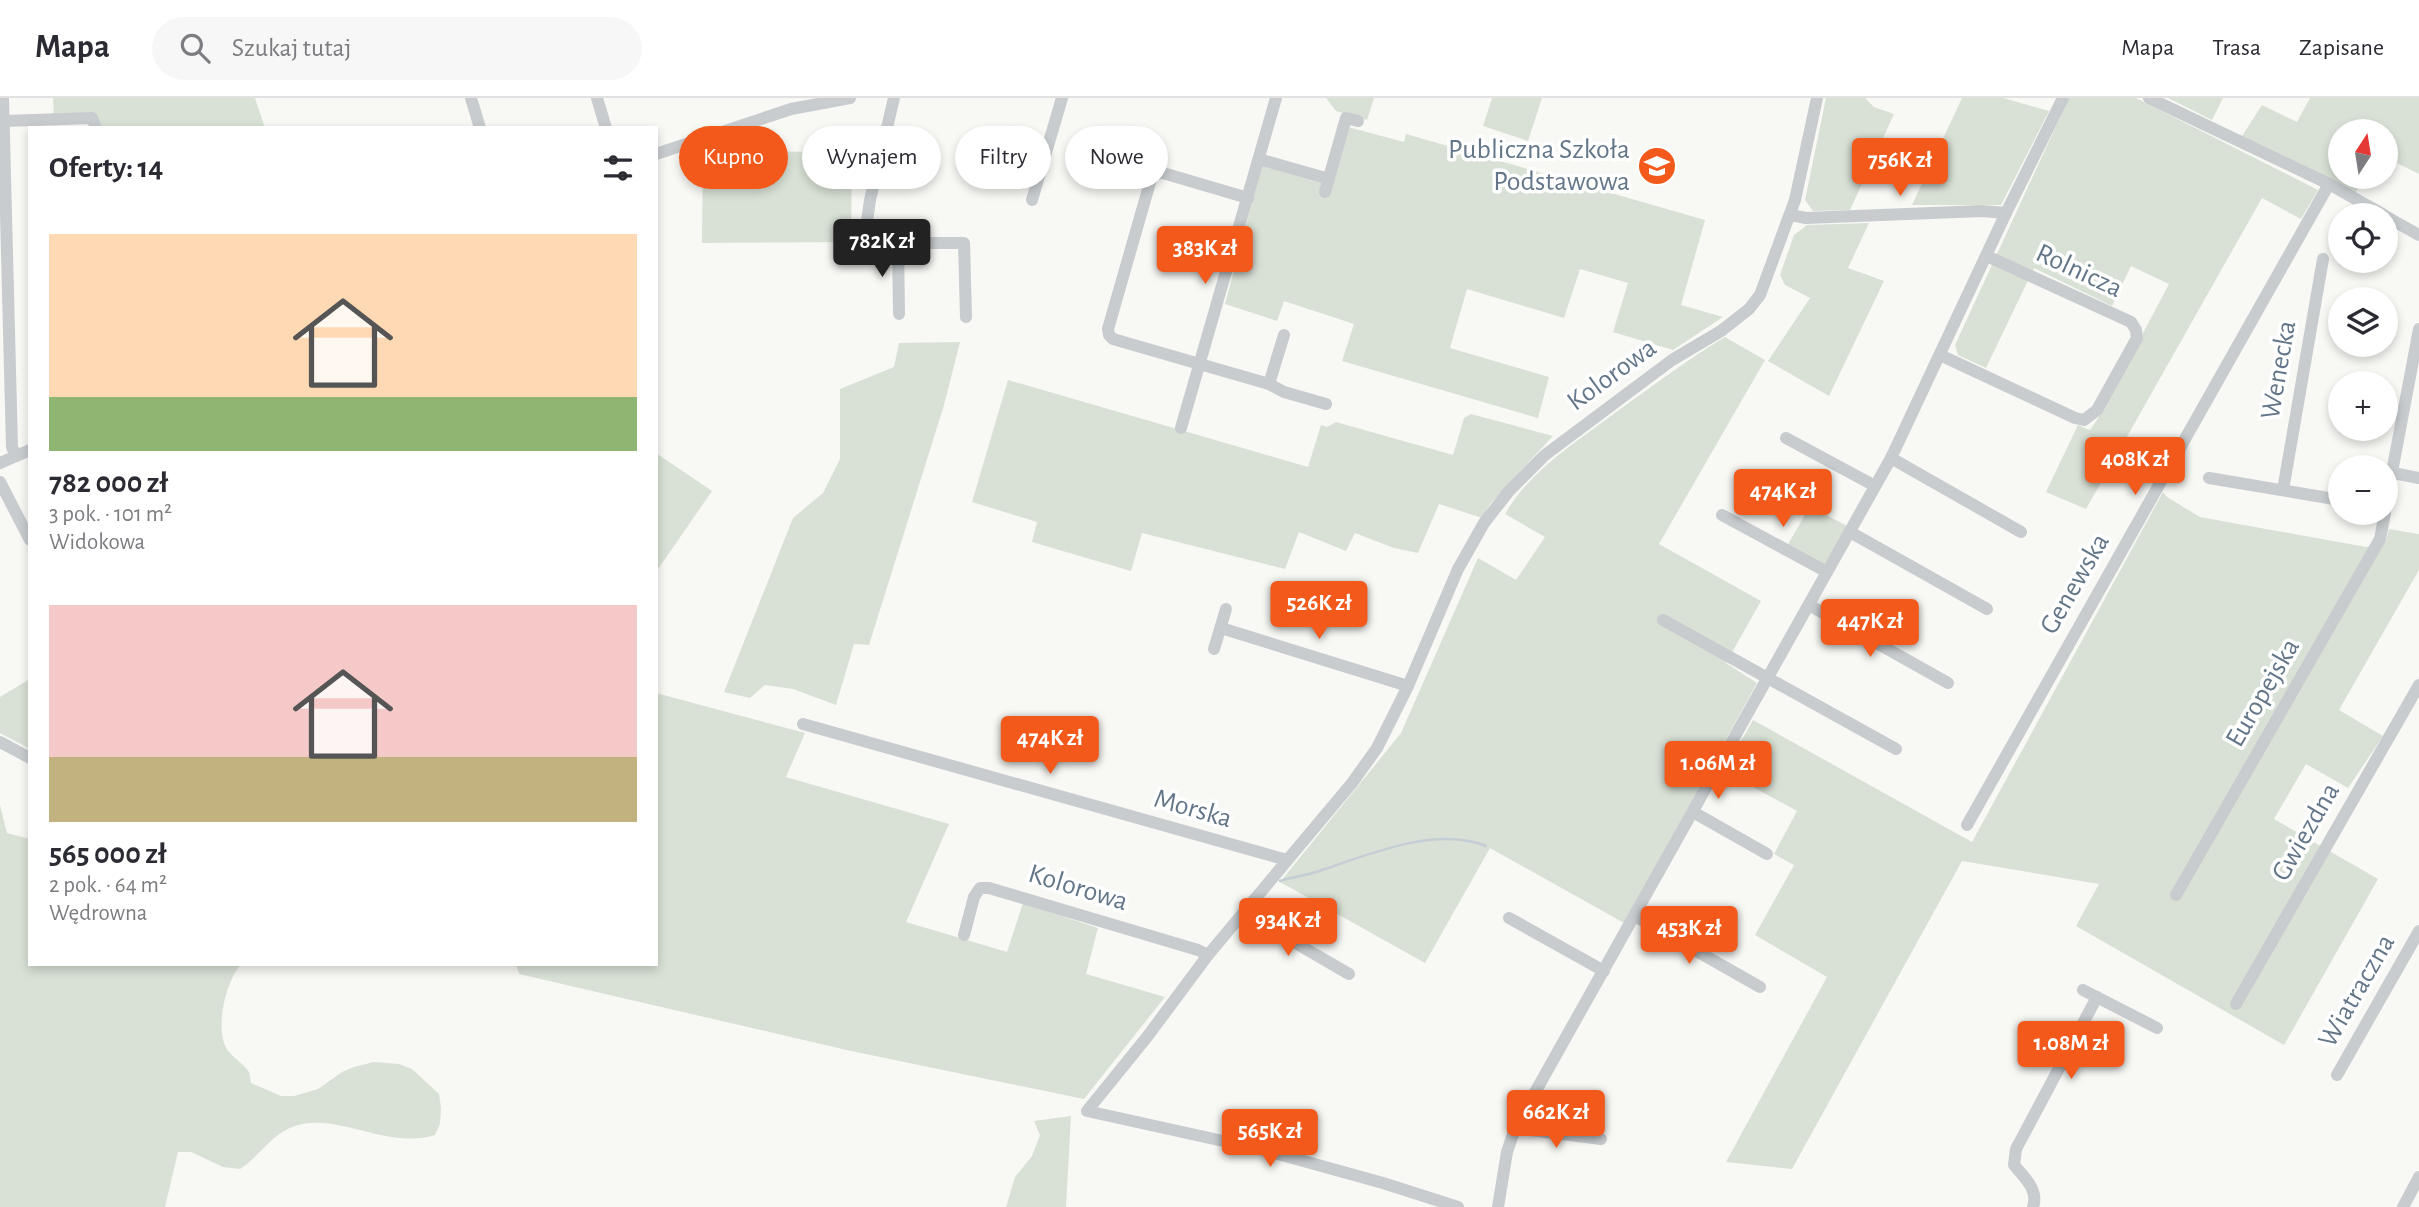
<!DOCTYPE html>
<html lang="pl">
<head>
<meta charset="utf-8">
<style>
	:root { --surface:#fff; --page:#f7f7f7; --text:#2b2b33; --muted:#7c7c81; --line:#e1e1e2; --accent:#f3591a }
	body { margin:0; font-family:"Alegreya Sans",sans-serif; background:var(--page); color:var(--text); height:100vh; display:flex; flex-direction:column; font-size:26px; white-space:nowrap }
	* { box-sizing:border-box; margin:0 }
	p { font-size:23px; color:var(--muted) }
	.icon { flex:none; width:38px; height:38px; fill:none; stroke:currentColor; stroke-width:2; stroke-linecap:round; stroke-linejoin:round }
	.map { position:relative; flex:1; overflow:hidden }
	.sheet { position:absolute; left:28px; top:28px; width:630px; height:840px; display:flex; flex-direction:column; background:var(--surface); border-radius:0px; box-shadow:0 4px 10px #0003 }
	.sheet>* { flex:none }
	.hud { position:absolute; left:679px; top:28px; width:665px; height:63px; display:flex; gap:14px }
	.needle { width:46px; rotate:12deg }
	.fabs { position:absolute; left:2328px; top:21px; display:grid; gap:14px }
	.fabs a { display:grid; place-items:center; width:70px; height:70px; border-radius:50%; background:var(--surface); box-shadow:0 4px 10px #0003; font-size:35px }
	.price { position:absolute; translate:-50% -60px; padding:0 16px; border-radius:7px; background:var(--accent); color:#fff; font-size:23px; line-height:46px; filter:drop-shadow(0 2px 4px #0008) }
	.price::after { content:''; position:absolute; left:50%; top:42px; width:21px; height:16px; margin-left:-10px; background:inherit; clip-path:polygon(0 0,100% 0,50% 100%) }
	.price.selected { background:#222; color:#fff }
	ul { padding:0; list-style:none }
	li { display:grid; align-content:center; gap:14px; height:371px; padding:0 21px }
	li span { display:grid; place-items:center; height:217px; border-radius:0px; color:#555 }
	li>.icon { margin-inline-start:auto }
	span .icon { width:126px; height:126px; fill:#fffc; stroke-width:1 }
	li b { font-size:30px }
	h2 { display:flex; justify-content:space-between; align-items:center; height:84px; padding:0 21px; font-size:30px }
	.pill { padding:0 24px; border-radius:32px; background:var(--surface); box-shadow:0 4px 10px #0003; font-size:24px; line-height:63px }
	.pill.selected { background:var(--accent); color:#fff }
	header { display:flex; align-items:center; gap:42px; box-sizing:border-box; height:98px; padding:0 35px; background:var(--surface); border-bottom:2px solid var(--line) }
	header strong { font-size:33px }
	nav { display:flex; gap:38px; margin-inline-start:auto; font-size:24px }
	.search { width:490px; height:63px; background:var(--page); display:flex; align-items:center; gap:18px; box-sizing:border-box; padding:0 24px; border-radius:38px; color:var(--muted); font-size:26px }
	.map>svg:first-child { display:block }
</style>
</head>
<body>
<header>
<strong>Mapa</strong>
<div class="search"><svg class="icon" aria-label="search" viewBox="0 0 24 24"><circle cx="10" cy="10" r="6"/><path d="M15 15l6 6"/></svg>Szukaj tutaj</div>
<nav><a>Mapa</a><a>Trasa</a><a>Zapisane</a></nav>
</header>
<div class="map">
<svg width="2419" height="1109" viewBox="0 0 2419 1109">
	<rect width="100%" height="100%" fill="#f8f8f5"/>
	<g fill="#d9e1d6">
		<polygon points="53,0 255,0 265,30 100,30 95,18 54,22"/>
		<polygon points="1326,0 1374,0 1367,22 1336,13"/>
		<polygon points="1492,0 1542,0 1528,43 1483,28"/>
		<polygon points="1826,0 1865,0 1874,9 1894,16 1850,112 1813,113 1805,102"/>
		<polygon points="1962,0 2003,0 2049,13 2001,107 1912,107"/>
		<polygon points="2069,0 2136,0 2318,92 2301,121 2262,100 2086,411 2046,394 2078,327 2090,332 2097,322 2169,186 2131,168 2112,208 2034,170 1986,270 1958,257 1955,247"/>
		<polygon points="2168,0 2223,0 2212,22"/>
		<polygon points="2310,0 2419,0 2419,76 2385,59 2385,33 2340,33 2340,79 2364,79 2355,96 2242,38 2262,7 2297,24"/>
		<polygon points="1348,29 1404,44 1406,36 1705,122 1681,207 1723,219 1673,252 1613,234 1628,185 1580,171 1564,220 1467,191 1450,250 1549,279 1538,320 1342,263 1354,226 1284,203 1277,223 1225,206 1262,68 1331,88"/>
		<polygon points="703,53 852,54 851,144 702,145"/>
		<polygon points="1869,125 1848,170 1884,183 1829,298 1768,263 1810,200 1785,187 1780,177 1794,137 1807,127"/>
		<path d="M 1725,239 L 1765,262 L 1659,446 L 1761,503 L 1726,565 L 1757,585 L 1624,825 L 1490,750 L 1425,865 L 1280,784 L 1401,635 L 1478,460 L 1516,482 L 1545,439 L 1505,416 C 1531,371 1578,343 1619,312 C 1654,287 1688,261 1725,239 Z"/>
		<polygon points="960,244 944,307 869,547 854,546 836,607 793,591 765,587 750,600 724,594 793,420 823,395 840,361 840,291 894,269 899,245"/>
		<polygon points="1008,282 1308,369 1321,327 1327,329 1336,324 1453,357 1464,320 1471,316 1553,338 1490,406 1482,420 1439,406 1418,455 1394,450 1355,435 1346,453 1299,434 1285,471 1142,435 1131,473 1032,444 1037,424 972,404"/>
		<polygon points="656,355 712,393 656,474"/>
		<polygon points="2163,394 2167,399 2200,419 2366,449 2386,443 2389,431 2419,436 2419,472 2339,612 2383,638 2348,690 2306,666 2274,721 2378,781 2284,947 2076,828 2099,786 1962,763 1792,1071 1726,1064 1827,879 1755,837 1794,767 1774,756 1797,713 1724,673 1753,622 1972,744"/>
		<polygon points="1810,408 1847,428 1824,467 1787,448"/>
		<polygon points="30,581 30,651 0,635 0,599"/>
		<polygon points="656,595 805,635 786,679 949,726 906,824 1007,854 1023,805 1098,830 1086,876 1165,899 1084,1001 851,953 519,876 516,866 656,866"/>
		<path d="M 0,707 L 7,735 L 30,741 L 30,866 L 241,866 C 226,884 217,922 224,945 C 228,958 242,963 249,974 C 250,977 250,981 251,985 L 281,998 L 294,998 L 318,991 L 342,974 L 354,969 L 374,964 L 399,966 L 412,971 L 439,996 L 441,1010 L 440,1026 L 435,1037 C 385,1052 339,1014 295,1028 C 271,1036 260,1058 240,1071 L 223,1069 L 191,1054 L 178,1054 L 165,1109 L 0,1109 Z"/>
		<polygon points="1071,1018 1066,1109 1006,1109 1015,1079 1032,1058 1040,1037 1034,1023"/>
	</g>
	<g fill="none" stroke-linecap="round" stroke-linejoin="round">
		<path stroke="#c4ced4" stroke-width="2.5" d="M 1280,783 C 1294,779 1308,777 1322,772 C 1370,756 1436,728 1486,748"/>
		<g stroke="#c8cccf" stroke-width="12">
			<polyline points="3,0 12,349 16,358"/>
			<polyline points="471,0 480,30"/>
			<polyline points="597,0 606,30"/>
			<polyline points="894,0 870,102 864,145 964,145 966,219"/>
			<polyline points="2149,0 2329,86 2384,117"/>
			<polyline points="5,23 92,20 96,30"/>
			<polyline points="656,56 791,11 850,0"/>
			<polyline points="1259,61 1329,81"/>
			<polyline points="1325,94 1346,20 1358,23"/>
			<polyline points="1248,100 1163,75 1155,76 1151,81 1108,231 1109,237 1113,241 1269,286 1284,294 1326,306"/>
			<polyline points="1032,102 1062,0"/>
			<polyline points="1790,117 1806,120 1982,113 2006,115"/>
			<polyline points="2385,118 2419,137"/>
			<polyline points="898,145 899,216"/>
			<polyline points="1940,257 2075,320 2084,322 2097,312 2137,240 2136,232 2131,224 1987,158"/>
			<polyline points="1269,286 1284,237"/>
			<polyline points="1181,330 1276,0"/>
			<polyline points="1786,340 1875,388"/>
			<polyline points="1891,360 2021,434"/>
			<polyline points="0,365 30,352"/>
			<polyline points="2393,375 2419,380"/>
			<polyline points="2209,380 2340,402"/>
			<polyline points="0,384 30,442"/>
			<polyline points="2283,392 2323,161"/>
			<polyline points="2385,411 2419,231"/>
			<polyline points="1722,417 1827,474"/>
			<polyline points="1850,434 1987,511"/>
			<polyline points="1809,507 1948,585"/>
			<polyline points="1663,522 1896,651"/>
			<polyline points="1221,530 1408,588"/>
			<polyline points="1214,551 1226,511"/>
			<polyline points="803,626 1287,762"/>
			<polyline points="0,644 30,660"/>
			<polyline points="1693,714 1767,756"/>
			<polyline points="1967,727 2329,86"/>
			<polyline points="2176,797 2380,441 2385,415"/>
			<polyline points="1244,815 1349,876"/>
			<polyline points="1635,818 1760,889"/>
			<polyline points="1509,820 1604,873"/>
			<polyline points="964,837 974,799 980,790 989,790 1198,852 1208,857"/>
			<polyline points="2083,892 2157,930"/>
			<polyline points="2236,906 2419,587"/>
			<polyline points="2337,977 2419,833"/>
			<polyline points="1515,1030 1601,1041"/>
			<polyline points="1458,1109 1383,1085 1264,1052 1087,1013 1147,939 1208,857 1352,685 1377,650 1408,588 1458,471 1484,425 1509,393 1545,357 1672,262 1721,233 1749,211 1760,197 1795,102 1817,0"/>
			<polyline points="1498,1109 1507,1054 1515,1030 1891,360 2006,115 2063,0"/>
			<path d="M 2033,1109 C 2039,1092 2024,1079 2014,1067 L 2016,1051 L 2097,899"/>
			<polyline points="2403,1109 2419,1079"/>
		</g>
	</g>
	<defs>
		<symbol id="school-disc" viewBox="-11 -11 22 22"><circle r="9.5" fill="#f3591a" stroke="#fff"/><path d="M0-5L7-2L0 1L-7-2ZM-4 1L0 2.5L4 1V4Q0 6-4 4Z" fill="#fff"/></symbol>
	</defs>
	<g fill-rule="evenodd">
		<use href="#school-disc" x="1635" y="46" width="44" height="44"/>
	</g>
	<g text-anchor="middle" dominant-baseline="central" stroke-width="7" stroke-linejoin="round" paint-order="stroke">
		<g font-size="28" fill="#647689" stroke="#fff" text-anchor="end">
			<text x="1630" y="52">Publiczna Szkoła<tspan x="1630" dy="32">Podstawowa</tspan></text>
		</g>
		<g font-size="28" fill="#647689" stroke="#fff">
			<text transform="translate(2079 173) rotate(25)">Rolnicza</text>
			<text transform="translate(2279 272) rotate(-80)">Wenecka</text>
			<text transform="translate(1612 277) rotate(-36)">Kolorowa</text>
			<text transform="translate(2075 486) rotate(-60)">Genewska</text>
			<text transform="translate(2263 595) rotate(-60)">Europejska</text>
			<text transform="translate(1193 711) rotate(16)">Morska</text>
			<text transform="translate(2306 734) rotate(-60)">Gwiezdna</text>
			<text transform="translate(1078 790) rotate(17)">Kolorowa</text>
			<text transform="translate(2357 893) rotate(-60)">Wiatraczna</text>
		</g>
	</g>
</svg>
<div class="fabs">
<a><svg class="needle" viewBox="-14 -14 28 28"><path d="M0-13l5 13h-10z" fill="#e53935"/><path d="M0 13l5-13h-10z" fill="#7c7c81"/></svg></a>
<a><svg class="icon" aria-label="locate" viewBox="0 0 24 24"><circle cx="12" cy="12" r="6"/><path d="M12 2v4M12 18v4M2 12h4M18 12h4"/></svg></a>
<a><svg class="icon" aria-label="layers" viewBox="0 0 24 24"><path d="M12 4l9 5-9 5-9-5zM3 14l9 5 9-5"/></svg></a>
<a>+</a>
<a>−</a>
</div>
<b class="price" style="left:1900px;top:100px">756K zł</b>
<b class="price selected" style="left:882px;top:181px">782K zł</b>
<b class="price" style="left:1205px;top:188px">383K zł</b>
<b class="price" style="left:2135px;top:399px">408K zł</b>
<b class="price" style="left:1783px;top:431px">474K zł</b>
<b class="price" style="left:1319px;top:543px">526K zł</b>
<b class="price" style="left:1870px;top:561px">447K zł</b>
<b class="price" style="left:1050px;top:678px">474K zł</b>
<b class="price" style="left:1718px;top:703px">1.06M zł</b>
<b class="price" style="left:1288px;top:860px">934K zł</b>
<b class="price" style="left:1689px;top:868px">453K zł</b>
<b class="price" style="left:2071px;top:983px">1.08M zł</b>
<b class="price" style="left:1556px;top:1052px">662K zł</b>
<b class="price" style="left:1270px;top:1071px">565K zł</b>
<div class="hud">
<a class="pill selected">Kupno</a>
<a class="pill">Wynajem</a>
<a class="pill">Filtry</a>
<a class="pill">Nowe</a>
</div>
<section class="sheet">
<h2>Oferty: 14<svg class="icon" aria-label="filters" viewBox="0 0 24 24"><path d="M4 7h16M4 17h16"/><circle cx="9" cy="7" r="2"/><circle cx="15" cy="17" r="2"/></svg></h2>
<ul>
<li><span style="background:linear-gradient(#ffd9b3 75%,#8fb573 0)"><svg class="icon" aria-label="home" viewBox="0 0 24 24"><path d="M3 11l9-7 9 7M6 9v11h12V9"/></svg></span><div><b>782 000 zł</b><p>3 pok. · 101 m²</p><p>Widokowa</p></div></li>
<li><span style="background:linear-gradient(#f6c9c9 70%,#c2b280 0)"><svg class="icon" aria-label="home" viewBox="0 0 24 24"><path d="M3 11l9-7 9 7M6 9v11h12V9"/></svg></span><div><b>565 000 zł</b><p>2 pok. · 64 m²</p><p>Wędrowna</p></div></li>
</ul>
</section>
</div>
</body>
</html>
